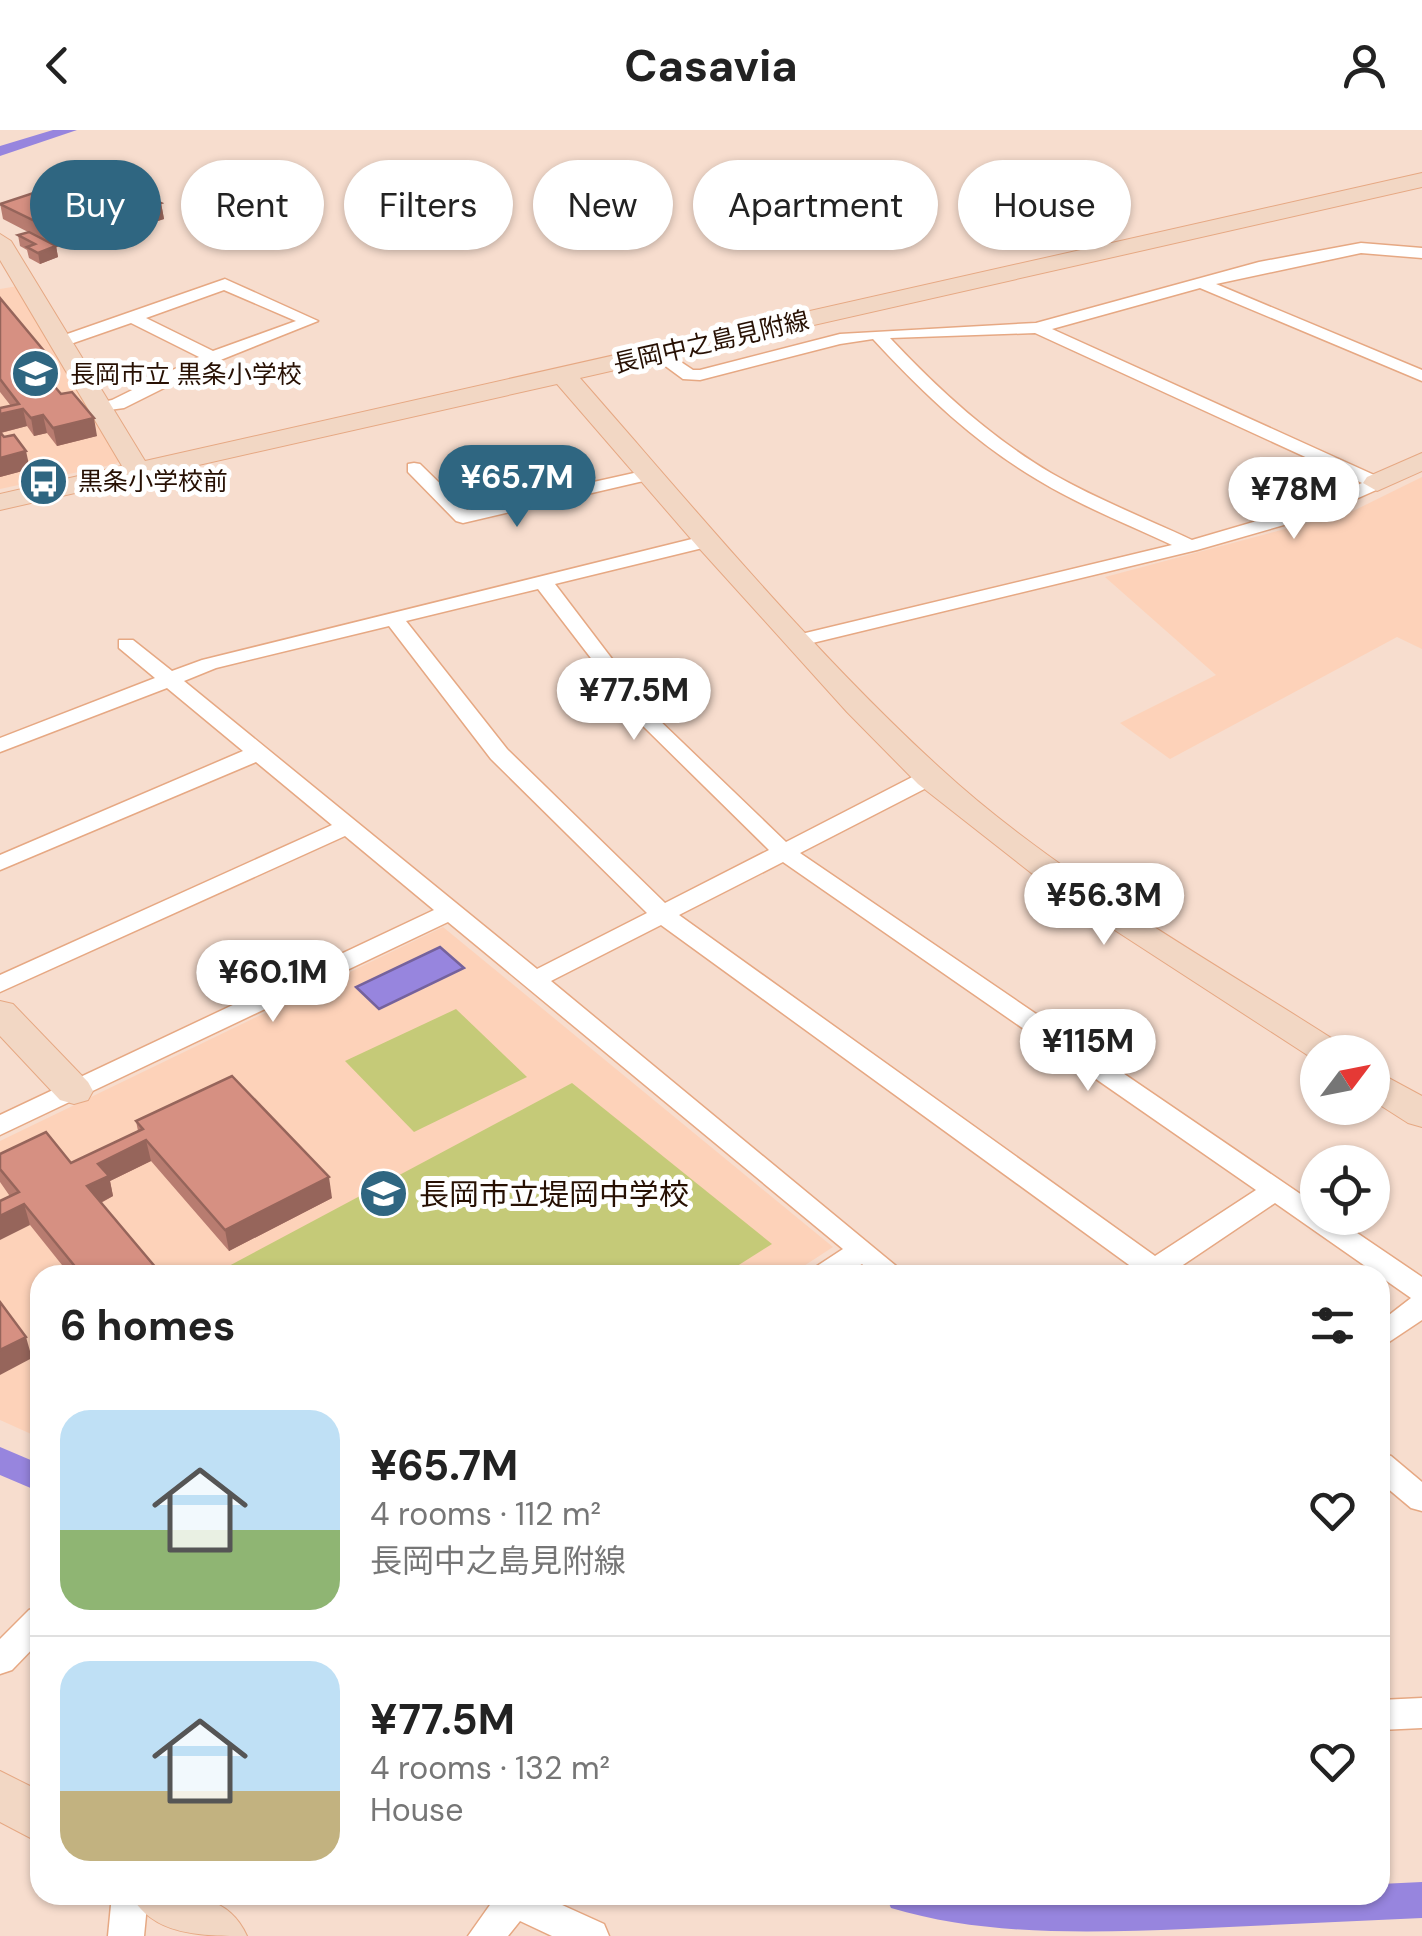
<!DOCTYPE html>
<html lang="en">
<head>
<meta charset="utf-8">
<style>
	:root { --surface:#fff; --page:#f2f2f2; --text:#222; --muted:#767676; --line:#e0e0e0; --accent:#2f6681 }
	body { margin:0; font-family:"DM Sans","Noto Sans JP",sans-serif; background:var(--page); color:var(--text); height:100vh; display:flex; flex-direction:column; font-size:38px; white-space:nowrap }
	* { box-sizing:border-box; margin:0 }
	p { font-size:32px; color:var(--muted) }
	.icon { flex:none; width:55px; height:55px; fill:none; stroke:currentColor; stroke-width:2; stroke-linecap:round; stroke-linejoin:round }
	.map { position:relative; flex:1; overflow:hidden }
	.details { position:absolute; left:30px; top:1135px; width:1360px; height:640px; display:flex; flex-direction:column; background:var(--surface); border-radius:30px; box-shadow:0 2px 8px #0004 }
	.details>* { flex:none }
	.guide { position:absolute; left:30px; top:30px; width:1362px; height:90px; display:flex; gap:20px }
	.needle { width:65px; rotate:58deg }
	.buttons { position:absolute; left:1300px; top:905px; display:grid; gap:20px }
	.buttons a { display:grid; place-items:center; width:90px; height:90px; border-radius:50%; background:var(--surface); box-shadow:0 2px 8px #0004; font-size:50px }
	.price { position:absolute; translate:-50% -85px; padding:0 22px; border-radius:35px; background:#fff; color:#222; font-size:32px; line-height:65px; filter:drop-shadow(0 2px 5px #0008) }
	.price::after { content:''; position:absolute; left:50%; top:60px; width:30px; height:22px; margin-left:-15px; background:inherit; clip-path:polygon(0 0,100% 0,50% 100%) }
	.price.active { background:var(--accent); color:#fff }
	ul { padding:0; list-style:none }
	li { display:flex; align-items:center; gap:30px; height:250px; padding:0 30px }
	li+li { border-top:2px solid var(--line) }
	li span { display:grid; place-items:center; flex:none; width:280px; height:200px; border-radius:30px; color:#555 }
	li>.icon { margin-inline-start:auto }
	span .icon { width:120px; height:120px; fill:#fffc; stroke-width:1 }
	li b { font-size:42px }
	h2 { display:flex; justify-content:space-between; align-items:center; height:120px; padding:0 30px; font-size:42px }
	.chip { padding:0 35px; border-radius:45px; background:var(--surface); box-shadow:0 2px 8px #0004; font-size:35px; line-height:90px }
	.chip.active { background:var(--accent); color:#fff }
	header { display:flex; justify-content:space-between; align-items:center; height:130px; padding:0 30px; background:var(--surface); font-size:45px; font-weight:700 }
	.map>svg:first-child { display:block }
</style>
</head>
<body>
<header><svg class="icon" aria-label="back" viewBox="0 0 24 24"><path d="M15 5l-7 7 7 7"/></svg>Casavia<svg class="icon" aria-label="person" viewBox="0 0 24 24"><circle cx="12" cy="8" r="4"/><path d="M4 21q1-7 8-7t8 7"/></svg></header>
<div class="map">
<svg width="1422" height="1806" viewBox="0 0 1422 1806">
	<rect width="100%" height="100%" fill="#f7ddce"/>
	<g fill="#fdd2b9">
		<polygon points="18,156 122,330 115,334 0,359 0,159"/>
		<polygon points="1422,347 1422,519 1397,507 1170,629 1120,593 1216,545 1105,447 1353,381"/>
		<polygon points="443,797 833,1117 790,1145 40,1145 40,1308 0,1290 0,1011"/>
	</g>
	<g fill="#c5ca78">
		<polygon points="456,879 527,947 414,1002 345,931"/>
		<polygon points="572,953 772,1114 723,1145 212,1145"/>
	</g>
	<polygon fill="#9785de" stroke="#75629c" stroke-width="2.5" points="440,817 464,838 379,879 356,857"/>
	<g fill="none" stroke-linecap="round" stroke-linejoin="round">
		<g fill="#9785de" fill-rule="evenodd">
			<polygon points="53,0 77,0 0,26 0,16"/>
			<polygon points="0,1317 40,1334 40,1362 0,1345"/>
			<path d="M 1422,1752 L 1422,1788 C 1343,1792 1264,1795 1186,1799 C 1088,1803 984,1806 891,1778 L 885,1765 L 1380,1765 L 1380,1754 Z"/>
		</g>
		<defs>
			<g id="street">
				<path d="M 1361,113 L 1422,118 L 1422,128 L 1361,123 L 1216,154 L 1422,240 L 1422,251 L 1200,158 L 1052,199 L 1383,349 L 1383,357 L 1322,384 L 1197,420 L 800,516 L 793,514 L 793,506 L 1172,415 C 1127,394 1081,376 1038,350 C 975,313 923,263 873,209 L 840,214 L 700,250 L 683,249 L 649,224 L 663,220 L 693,240 L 700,240 L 840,204 L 1036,193 L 1259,132 ZM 1035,203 L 1362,353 L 1308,376 L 1192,410 C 1145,388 1096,369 1051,343 C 990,307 938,259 890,208 Z"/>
				<path d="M 225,149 L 318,191 L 218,231 L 124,278 L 94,282 L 94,274 L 112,270 L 199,227 L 131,193 L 59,218 L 51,213 L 53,209 ZM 224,160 L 296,191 L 213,221 L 146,188 Z"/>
				<polygon points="414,333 420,334 467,380 652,339 661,344 652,349 463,393 456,391 408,342 408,334"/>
				<path d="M 708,405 L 717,411 L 715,415 L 555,454 L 657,588 L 786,712 L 922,642 L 938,642 L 941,647 L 938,652 L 800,723 L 1318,1076 L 1318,1088 L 1335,1088 L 1422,1147 L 1422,1190 L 1380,1218 L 1380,1192 L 1411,1168 L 1275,1073 L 1168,1145 L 1133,1145 L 1136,1140 L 661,795 L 551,851 L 907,1145 L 874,1145 L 862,1134 L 845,1145 L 810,1145 L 814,1138 L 843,1119 L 448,792 L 0,1005 L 0,985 L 434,780 L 345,706 L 0,862 L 0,845 L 332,695 L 256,632 L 0,740 L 0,725 L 243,621 L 167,558 L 0,622 L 0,608 L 155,548 L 119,518 L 119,510 L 133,510 L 172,541 L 202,530 ZM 538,459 L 643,596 L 769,720 L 665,773 L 507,619 L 406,491 ZM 389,496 L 491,629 L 647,783 L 537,839 L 184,551 L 216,538 ZM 783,732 L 1256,1060 L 1155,1126 L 679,785 Z"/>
				<polygon points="1380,1323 1391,1326 1422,1352 1422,1381 1411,1378 1380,1352"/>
				<polygon points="40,1476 40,1511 12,1540 0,1544 0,1509 29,1480"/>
				<polygon points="1422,1568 1422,1598 1380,1600 1380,1570"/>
				<polygon points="112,1765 148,1765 144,1806 108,1806"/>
				<polygon points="497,1765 540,1765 604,1794 609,1806 552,1806 520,1791 508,1806 468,1806"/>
			</g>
			<g id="secondary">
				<path d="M 1422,43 L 1422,57 L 580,248 C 695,379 812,521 940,638 C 1056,745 1207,828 1339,913 L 1345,922 L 1318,922 L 1318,932 L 1053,760 L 918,654 L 847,582 L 698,417 L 557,254 L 0,380 L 0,364 L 122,336 L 0,130 L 0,104 L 11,111 L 145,331 Z"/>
				<polygon points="1422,323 1422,341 1377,361 1363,353 1367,347"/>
				<polygon points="0,871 13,874 88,952 93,961 88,970 74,974 60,970 0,906"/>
				<polygon points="1372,939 1422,966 1422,997 1408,993 1372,970"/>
				<polygon points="0,1641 40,1661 40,1713 0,1692"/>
				<path d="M 131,1765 C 176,1765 226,1758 247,1806 C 202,1806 153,1806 131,1765 Z"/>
			</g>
		</defs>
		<use href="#street" stroke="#e6a883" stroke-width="3"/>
		<use href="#secondary" stroke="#e6a883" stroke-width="2"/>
		<use href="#street" fill="#fff" fill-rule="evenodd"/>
		<use href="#secondary" fill="#f2d7c4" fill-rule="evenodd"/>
	</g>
	<g fill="#b87c70">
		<polygon points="117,51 117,54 161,73 164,89 133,99 86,96 71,101 68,100 70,107 58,111 48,112 56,116 58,127 40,134 29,128 27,120 20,116 18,105 28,102 3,89 0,73"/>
		<polygon points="0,168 50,228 53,246 47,247 97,306 57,316 47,303 34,306 27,296 1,303 30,339 0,347 0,278 11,276 0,262"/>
		<polygon points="136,991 332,1068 229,1121 151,1031 110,1051 113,1066 101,1073 162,1145 70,1145 30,1095 0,1052 0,1024 71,1033 138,1001"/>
	</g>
	<g fill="#96655b">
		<polygon points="117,51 120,67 74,74 66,70 69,83 57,79 58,87 42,75"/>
		<polygon points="161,73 164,89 133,99 131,83"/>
		<polygon points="83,80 86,96 71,101 68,85"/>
		<polygon points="67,91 70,107 58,111 55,95"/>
		<polygon points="56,116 58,127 40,134 38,123"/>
		<polygon points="50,228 53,246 38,249 34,232"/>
		<polygon points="23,279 27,296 0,303 0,284"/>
		<polygon points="43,285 47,303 34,306 31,288"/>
		<polygon points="94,288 97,306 57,316 53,298"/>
		<polygon points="26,321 30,339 0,347 0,328"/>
		<polygon points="146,1010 151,1031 110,1051 113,1066 92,1077 87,1056 98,1034"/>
		<polygon points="329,1047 332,1068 229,1121 225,1100"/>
		<polygon points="24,1074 30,1095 0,1110 0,1086"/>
		<polygon points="26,1207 32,1228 0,1245 0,1220"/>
	</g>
	<g fill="#d69082" stroke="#96655b" stroke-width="2.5">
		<polygon points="97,42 117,51 42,75 67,91 55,95 43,95 0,74"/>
		<polygon points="120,53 161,73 131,83 83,80 68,85 57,79 74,74 66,70"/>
		<polygon points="29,102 56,116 38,123 27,117 35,114 18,105"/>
		<polygon points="0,168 50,228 34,232 61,264 72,262 94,288 53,298 43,285 31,288 23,279 0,284 0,278 19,274 0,249"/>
		<polygon points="0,302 4,307 14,305 26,321 0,328"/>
		<polygon points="232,946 329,1047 225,1100 146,1010 98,1034 109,1046 87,1056 162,1145 82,1145 24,1074 0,1086 0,1071 19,1062 0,1039 0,1024 46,1002 71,1033 143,999 136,991"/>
		<polygon points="0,1172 26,1207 0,1220"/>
	</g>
	<defs>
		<symbol id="school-disc" viewBox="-11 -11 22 22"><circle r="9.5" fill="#2f6681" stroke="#fff"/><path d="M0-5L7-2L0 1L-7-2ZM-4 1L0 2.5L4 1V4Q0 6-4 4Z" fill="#fff"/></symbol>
		<symbol id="bus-disc" viewBox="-11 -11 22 22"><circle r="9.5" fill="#2f6681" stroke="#fff"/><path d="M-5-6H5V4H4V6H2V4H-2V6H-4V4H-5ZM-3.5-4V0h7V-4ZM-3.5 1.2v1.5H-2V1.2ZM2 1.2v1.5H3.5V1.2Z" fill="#fff"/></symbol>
	</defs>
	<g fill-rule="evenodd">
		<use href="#school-disc" x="8" y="216" width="55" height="55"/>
		<use href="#bus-disc" x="16" y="324" width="55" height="55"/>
		<use href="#school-disc" x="356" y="1036" width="55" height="55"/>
	</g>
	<g text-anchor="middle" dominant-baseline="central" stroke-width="10" stroke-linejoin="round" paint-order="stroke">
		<g font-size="25" fill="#271003" stroke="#fff">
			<text transform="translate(711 212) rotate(-13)">長岡中之島見附線</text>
		</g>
		<g font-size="25" fill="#271003" stroke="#fff" text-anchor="start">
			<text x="70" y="244">長岡市立 黒条小学校</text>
			<text x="78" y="351">黒条小学校前</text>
		</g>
		<g font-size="30" fill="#271003" stroke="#fff" text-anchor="start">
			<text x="419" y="1064">長岡市立堤岡中学校</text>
		</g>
	</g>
</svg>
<div class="buttons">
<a><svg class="needle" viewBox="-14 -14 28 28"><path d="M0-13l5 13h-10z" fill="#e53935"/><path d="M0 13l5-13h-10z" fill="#767676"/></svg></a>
<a><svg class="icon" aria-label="locate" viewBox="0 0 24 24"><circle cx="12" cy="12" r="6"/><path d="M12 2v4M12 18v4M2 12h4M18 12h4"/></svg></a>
</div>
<b class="price active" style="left:517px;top:400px">¥65.7M</b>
<b class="price" style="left:1294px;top:412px">¥78M</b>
<b class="price" style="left:634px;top:613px">¥77.5M</b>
<b class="price" style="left:1104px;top:818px">¥56.3M</b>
<b class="price" style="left:273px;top:895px">¥60.1M</b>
<b class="price" style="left:1088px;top:964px">¥115M</b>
<div class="guide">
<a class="chip active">Buy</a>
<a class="chip">Rent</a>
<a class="chip">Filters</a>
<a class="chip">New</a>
<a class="chip">Apartment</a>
<a class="chip">House</a>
</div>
<section class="details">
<h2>6 homes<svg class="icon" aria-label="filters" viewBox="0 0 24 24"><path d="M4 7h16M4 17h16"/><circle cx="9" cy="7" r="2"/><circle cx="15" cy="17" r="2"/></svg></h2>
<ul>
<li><span style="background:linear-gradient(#bfe0f5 60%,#8fb573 0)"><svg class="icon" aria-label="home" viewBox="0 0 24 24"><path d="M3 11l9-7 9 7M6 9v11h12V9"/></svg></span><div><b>¥65.7M</b><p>4 rooms · 112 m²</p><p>長岡中之島見附線</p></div><svg class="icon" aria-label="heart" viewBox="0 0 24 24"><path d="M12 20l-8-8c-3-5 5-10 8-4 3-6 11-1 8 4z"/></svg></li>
<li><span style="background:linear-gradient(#bfe0f5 65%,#c2b280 0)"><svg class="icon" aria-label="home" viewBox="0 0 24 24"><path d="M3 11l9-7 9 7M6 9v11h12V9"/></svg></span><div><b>¥77.5M</b><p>4 rooms · 132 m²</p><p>House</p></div><svg class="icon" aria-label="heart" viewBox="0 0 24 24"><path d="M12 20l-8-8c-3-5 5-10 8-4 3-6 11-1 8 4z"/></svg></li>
</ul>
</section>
</div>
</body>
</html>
